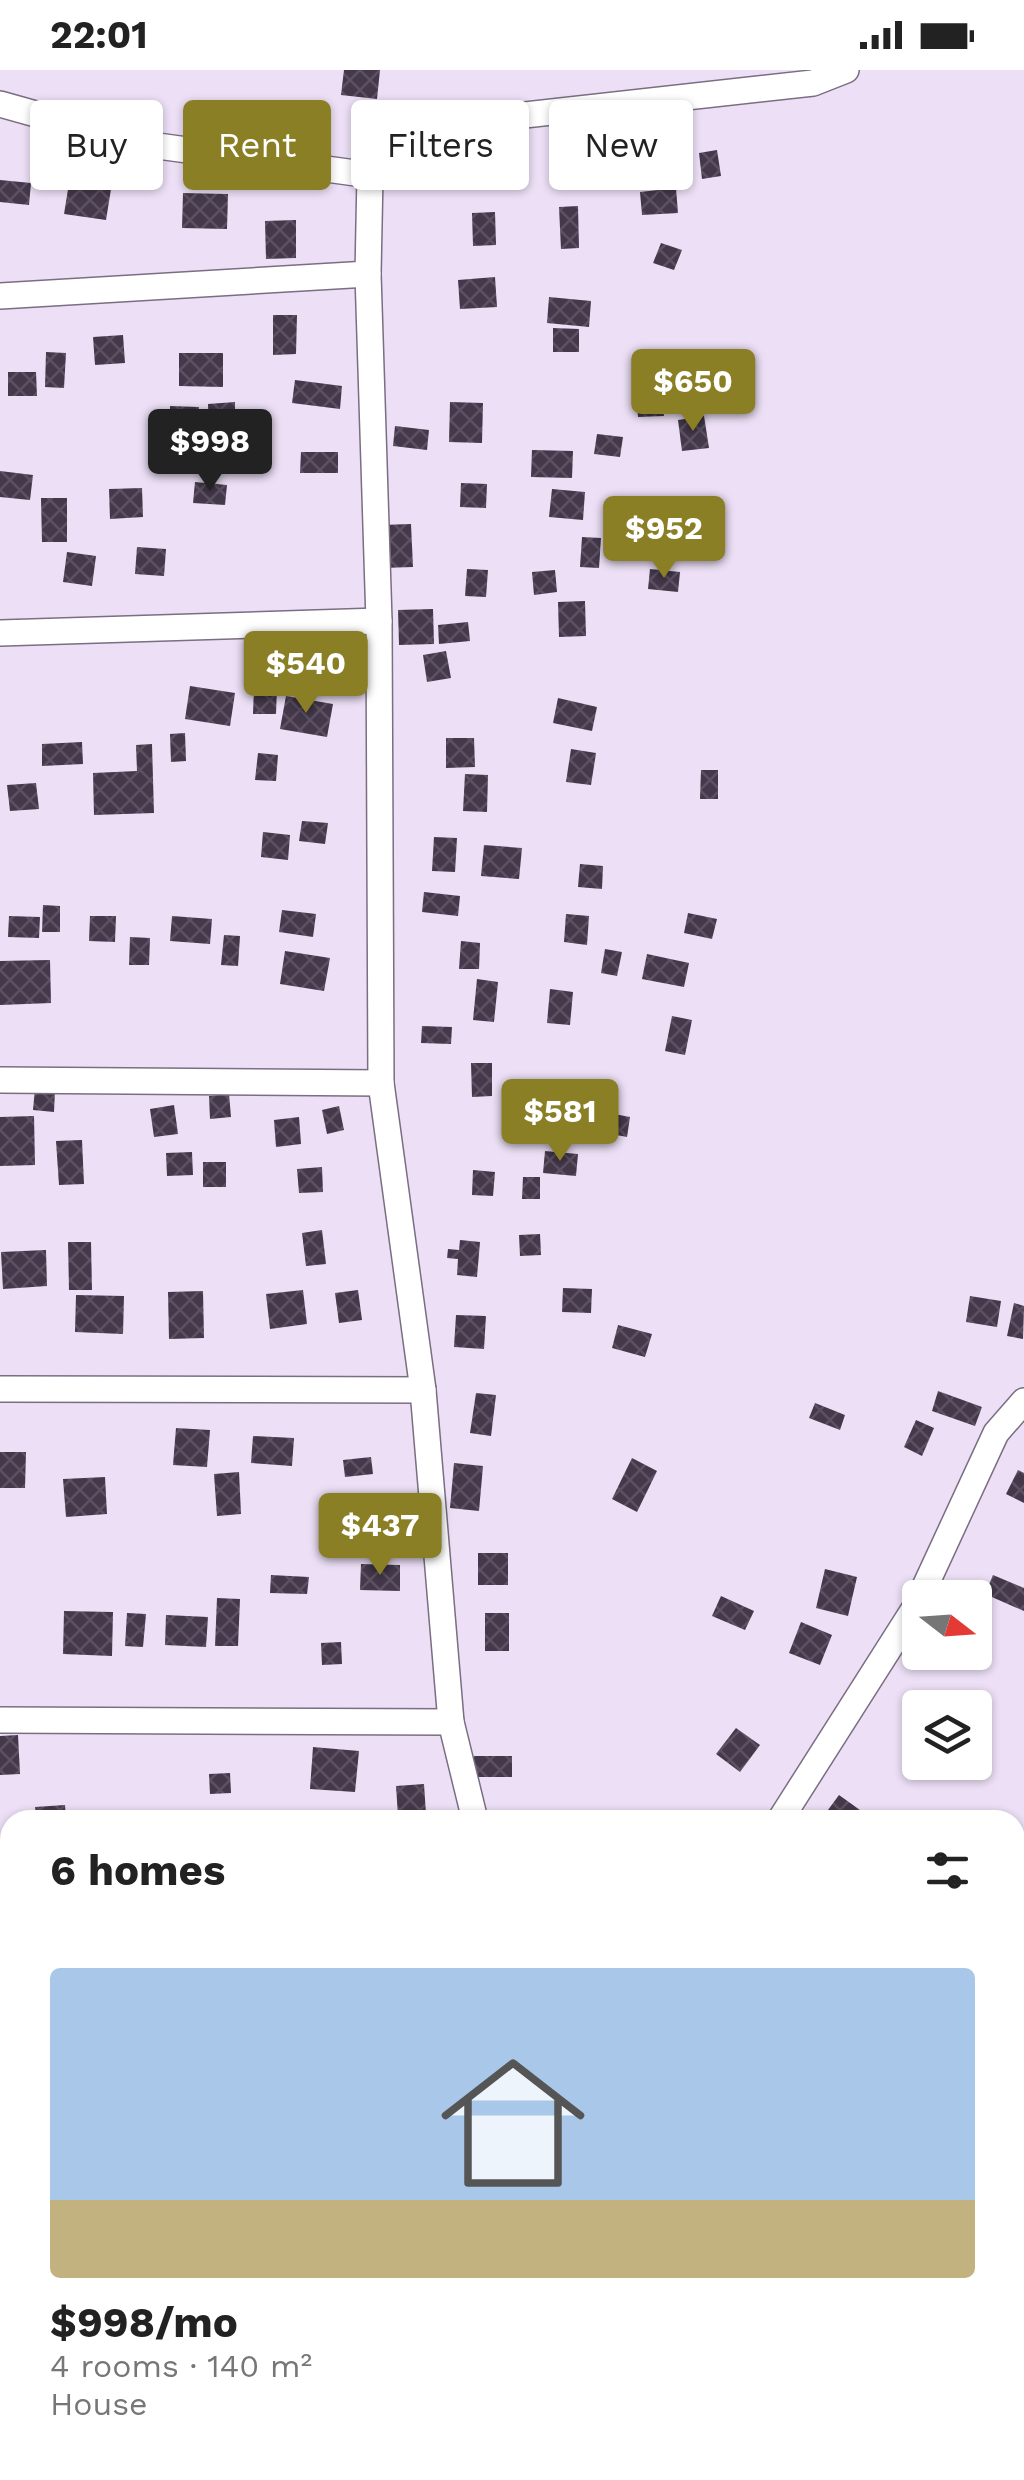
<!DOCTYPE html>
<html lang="en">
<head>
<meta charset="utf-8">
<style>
	:root { --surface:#fff; --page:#f2f2f2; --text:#222; --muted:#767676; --accent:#8a7f25 }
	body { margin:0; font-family:"Work Sans",sans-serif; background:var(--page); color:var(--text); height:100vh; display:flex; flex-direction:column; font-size:38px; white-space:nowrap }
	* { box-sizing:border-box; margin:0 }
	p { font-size:32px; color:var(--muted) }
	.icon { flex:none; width:55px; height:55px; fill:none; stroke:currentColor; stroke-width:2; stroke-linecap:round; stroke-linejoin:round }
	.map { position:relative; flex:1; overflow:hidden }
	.side { position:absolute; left:0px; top:1740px; width:1025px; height:670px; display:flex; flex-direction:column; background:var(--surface); border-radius:30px 30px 0 0; box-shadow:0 2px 8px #0004 }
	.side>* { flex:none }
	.guide { position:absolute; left:30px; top:30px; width:965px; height:90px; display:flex; gap:20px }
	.needle { width:65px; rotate:107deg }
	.controls { position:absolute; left:902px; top:1510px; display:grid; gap:20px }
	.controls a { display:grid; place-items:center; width:90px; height:90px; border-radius:10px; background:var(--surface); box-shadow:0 2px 8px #0004; font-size:50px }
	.price { position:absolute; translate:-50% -85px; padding:0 22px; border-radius:10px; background:var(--accent); color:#fff; font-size:32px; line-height:65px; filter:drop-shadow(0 2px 5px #0008) }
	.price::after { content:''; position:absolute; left:50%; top:60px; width:30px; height:22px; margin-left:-15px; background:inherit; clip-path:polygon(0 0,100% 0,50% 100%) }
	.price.on { background:#222; color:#fff }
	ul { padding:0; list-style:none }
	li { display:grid; align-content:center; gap:20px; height:530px; padding:0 50px }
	li span { display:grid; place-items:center; height:310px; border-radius:10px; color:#555 }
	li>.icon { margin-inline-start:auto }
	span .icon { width:180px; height:180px; fill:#fffc; stroke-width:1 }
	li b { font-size:42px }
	h2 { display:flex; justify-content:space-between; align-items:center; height:120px; padding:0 50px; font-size:42px }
	.tag { padding:0 35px; border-radius:10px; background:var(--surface); box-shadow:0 2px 8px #0004; font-size:35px; line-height:90px }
	.tag.on { background:var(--accent); color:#fff }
	.status { display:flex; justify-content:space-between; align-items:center; height:70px; padding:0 50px; background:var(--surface); direction:ltr }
	.status svg { height:28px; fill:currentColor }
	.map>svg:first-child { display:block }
</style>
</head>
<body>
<div class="status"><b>22:01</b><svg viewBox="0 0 49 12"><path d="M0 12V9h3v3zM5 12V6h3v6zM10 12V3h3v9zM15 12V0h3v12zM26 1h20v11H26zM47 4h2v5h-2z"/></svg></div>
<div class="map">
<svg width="1024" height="2410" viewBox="0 0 1024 2410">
	<defs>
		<pattern id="building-cross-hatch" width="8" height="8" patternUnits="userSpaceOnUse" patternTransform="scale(2.5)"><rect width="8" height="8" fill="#44384b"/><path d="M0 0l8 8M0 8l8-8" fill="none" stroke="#5b5161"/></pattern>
	</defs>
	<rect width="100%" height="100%" fill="#ecdff6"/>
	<g fill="url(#building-cross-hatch)">
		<polygon points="344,0 380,0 377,29 341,25"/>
		<polygon points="307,33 323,35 319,62 304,60"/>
		<polygon points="606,70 610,108 576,111 573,73"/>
		<polygon points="717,80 721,106 702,109 699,83"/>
		<polygon points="445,87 494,87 494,114 444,113"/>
		<polygon points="70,107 112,113 106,150 64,144"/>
		<polygon points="0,110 31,113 29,135 0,132"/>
		<polygon points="676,118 678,143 642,145 640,122"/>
		<polygon points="183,123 228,124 227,159 182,158"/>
		<polygon points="578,136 579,178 561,179 559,137"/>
		<polygon points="495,142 496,175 473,176 472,143"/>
		<polygon points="296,150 296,188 266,189 265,151"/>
		<polygon points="661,173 682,180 674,200 653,193"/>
		<polygon points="495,207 497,237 460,239 458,210"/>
		<polygon points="549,227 591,231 589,257 547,253"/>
		<polygon points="273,245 297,245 296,284 273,285"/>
		<polygon points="553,258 579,259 579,282 553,282"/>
		<polygon points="123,265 125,293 95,295 93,267"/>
		<polygon points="46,282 66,283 64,318 45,317"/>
		<polygon points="179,283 223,283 223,317 179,316"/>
		<polygon points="8,302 36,302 37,326 8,326"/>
		<polygon points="295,310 342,316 340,339 292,333"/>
		<polygon points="662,321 664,346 638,347 636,323"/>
		<polygon points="235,332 235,359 209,360 208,334"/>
		<polygon points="450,332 483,333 482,373 449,372"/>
		<polygon points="170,336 199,337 198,354 170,353"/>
		<polygon points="704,346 709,378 682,381 678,350"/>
		<polygon points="395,356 429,360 427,380 393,376"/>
		<polygon points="597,364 623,367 620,387 594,384"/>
		<polygon points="532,380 573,381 572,408 531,407"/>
		<polygon points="301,382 338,382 338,403 300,403"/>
		<polygon points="0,401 33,405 30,430 0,427"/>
		<polygon points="195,412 227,415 225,435 193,433"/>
		<polygon points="461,413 487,414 486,438 460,437"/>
		<polygon points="142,418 143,447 110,449 109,419"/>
		<polygon points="552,419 585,422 583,450 549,447"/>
		<polygon points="41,428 67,428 67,472 42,472"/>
		<polygon points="411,454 413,497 382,498 381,455"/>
		<polygon points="582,467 601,468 599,498 580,497"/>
		<polygon points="137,477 166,479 164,506 135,504"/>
		<polygon points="67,482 96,486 92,516 63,512"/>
		<polygon points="467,499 488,500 486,527 465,526"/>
		<polygon points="650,499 680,502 678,522 648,519"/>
		<polygon points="555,500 557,522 534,525 532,502"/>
		<polygon points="585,531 586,566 559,567 558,532"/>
		<polygon points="433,539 434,574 399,575 398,540"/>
		<polygon points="468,552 470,571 439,574 438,555"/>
		<polygon points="446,581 451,608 427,612 423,585"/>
		<polygon points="190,616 235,623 230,656 185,649"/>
		<polygon points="254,616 277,617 276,644 253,644"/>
		<polygon points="286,626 333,634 327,667 280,659"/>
		<polygon points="558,628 597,637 592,661 553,653"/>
		<polygon points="185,663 186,691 171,692 170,664"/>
		<polygon points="446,668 474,668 475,697 446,698"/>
		<polygon points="82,672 83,694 42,696 42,674"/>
		<polygon points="152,674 154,743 94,745 93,703 137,701 136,675"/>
		<polygon points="571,679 596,683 591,715 566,712"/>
		<polygon points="258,683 278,685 276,711 255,710"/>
		<polygon points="701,700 718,700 718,729 700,729"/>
		<polygon points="465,704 488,705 487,742 463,741"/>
		<polygon points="36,713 39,739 10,741 7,715"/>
		<polygon points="302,751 328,753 325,774 299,771"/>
		<polygon points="263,762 290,765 288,790 261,787"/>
		<polygon points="434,767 457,768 455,802 432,801"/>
		<polygon points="484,775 522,778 519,809 481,806"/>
		<polygon points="580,794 603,796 602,819 578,817"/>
		<polygon points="424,822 460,826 458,846 422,842"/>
		<polygon points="43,835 60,836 60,862 42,862"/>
		<polygon points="282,840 316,844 313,867 279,862"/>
		<polygon points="688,843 717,849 712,869 684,863"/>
		<polygon points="566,844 589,846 587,875 564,872"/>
		<polygon points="9,846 40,847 39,868 8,867"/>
		<polygon points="90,846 116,846 115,872 89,871"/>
		<polygon points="172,846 212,849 210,874 170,871"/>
		<polygon points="224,865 240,866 238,896 221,895"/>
		<polygon points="130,867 150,868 149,895 129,895"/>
		<polygon points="461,871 480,873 479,899 459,899"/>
		<polygon points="605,879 622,882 617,906 601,903"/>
		<polygon points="285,881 330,888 324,921 280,914"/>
		<polygon points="647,884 689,893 684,917 642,909"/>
		<polygon points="50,890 51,933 0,935 0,891"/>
		<polygon points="477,909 498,912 494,952 473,950"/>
		<polygon points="550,919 573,922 570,955 547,953"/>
		<polygon points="672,946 692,950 685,985 665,981"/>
		<polygon points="422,956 452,957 451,974 421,973"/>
		<polygon points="471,993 492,993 492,1026 472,1027"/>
		<polygon points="35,1018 55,1020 54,1042 33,1040"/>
		<polygon points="229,1024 231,1047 210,1049 209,1026"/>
		<polygon points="174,1035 178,1064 154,1067 150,1039"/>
		<polygon points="339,1036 344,1060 327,1064 322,1040"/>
		<polygon points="609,1043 630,1047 627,1067 606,1063"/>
		<polygon points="34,1046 35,1095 0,1096 0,1047"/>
		<polygon points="299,1047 301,1074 276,1077 274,1050"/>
		<polygon points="82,1070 84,1114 59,1115 56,1071"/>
		<polygon points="545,1081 578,1084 576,1106 543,1103"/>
		<polygon points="192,1082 193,1105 167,1106 166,1083"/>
		<rect x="203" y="1092" width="23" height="25"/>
		<polygon points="322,1097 323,1122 299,1123 297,1099"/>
		<polygon points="473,1100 495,1102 493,1126 472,1125"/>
		<polygon points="523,1107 540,1107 540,1129 522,1129"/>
		<polygon points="322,1160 326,1194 306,1196 302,1163"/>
		<polygon points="540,1164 541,1185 520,1186 519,1165"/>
		<polygon points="460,1170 480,1172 477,1207 457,1205 458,1189 447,1188 448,1179 459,1180"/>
		<polygon points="68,1172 91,1172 92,1220 69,1220"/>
		<polygon points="46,1180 47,1216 3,1219 1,1182"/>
		<polygon points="563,1218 592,1219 591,1243 562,1242"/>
		<polygon points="303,1220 307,1254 270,1259 266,1224"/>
		<polygon points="358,1220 362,1250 339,1253 335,1223"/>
		<polygon points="203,1221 204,1268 169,1269 168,1222"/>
		<polygon points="76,1225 124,1226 123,1264 75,1262"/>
		<polygon points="970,1226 1001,1231 997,1257 966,1252"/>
		<polygon points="1014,1233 1024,1236 1023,1269 1007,1266"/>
		<polygon points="456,1245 486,1246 484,1279 454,1277"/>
		<polygon points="618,1255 652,1264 645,1287 612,1278"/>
		<polygon points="938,1321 982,1337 975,1356 932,1341"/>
		<polygon points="476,1323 496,1325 491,1366 470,1363"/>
		<polygon points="815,1333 845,1345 840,1360 809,1348"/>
		<polygon points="916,1350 934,1358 922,1386 904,1377"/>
		<polygon points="176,1358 210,1360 207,1397 173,1395"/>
		<polygon points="253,1366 294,1368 292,1396 251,1393"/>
		<polygon points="0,1382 26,1382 25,1418 0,1418"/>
		<polygon points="371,1387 373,1404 345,1407 343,1390"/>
		<polygon points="632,1388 657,1401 637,1442 612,1429"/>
		<polygon points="454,1393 483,1396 479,1441 450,1438"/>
		<polygon points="1018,1400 1024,1403 1024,1433 1006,1424"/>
		<polygon points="239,1402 241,1444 217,1446 214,1404"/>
		<polygon points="105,1407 107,1444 66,1447 63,1409"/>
		<rect x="478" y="1483" width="30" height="32"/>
		<polygon points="361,1494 400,1495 400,1521 360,1520"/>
		<polygon points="825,1499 857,1507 848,1546 816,1538"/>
		<polygon points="271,1505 309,1507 307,1524 270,1523"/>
		<polygon points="993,1505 1024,1518 1024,1541 985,1524"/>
		<polygon points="721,1526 754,1541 745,1560 712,1546"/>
		<polygon points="217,1528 240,1529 238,1576 215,1576"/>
		<polygon points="64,1541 113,1542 112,1586 63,1584"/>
		<polygon points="127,1543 146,1544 143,1577 125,1576"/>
		<rect x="485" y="1543" width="24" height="38"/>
		<polygon points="166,1545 208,1547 206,1577 165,1575"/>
		<polygon points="801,1552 832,1565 820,1595 789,1583"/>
		<polygon points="341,1572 342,1594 322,1595 321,1573"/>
		<polygon points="736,1658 760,1675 740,1702 716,1684"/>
		<polygon points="18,1665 20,1704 0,1705 0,1666"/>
		<polygon points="313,1677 359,1681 355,1722 310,1719"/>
		<rect x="474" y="1686" width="38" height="21"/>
		<polygon points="230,1703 231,1723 210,1724 209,1704"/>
		<polygon points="424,1714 426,1744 398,1746 396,1716"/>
		<polygon points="839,1725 867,1745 863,1750 834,1750 825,1744"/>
		<polygon points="65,1735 66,1750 37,1750 35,1737"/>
		<polygon points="0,2003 10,2004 10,2030 0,2030"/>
		<polygon points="0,2056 10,2057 10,2090 0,2089"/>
		<polygon points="0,2174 10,2174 10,2210 0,2209"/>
		<polygon points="202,2400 230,2400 229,2410 201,2410"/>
		<polygon points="238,2400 275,2403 274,2410 237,2410"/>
	</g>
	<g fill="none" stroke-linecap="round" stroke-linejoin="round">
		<defs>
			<g id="street">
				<polyline points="0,34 143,74 370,105 416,79 489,49 813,13 846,0"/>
				<polyline points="370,105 368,204 379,551 381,1013 423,1320 451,1652 475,1750"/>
				<polyline points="0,226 368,204"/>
				<polyline points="0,563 379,551"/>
				<polyline points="0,1010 381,1013"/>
				<polyline points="0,1319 423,1320"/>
				<polyline points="0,1650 451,1652"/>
				<polyline points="780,1750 916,1536 996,1363 1024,1331"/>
				<polyline points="0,1949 10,1949"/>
				<polyline points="0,2307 10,2307"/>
			</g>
		</defs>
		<use href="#street" stroke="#7a6e82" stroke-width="28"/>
		<use href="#street" stroke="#fff" stroke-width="25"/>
		<defs>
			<g id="rail">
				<polyline points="1015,2177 1024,2165"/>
				<polyline points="840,2410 847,2400"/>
			</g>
		</defs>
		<use href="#rail" stroke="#6a626f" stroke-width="11"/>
		<use href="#rail" stroke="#ecdff6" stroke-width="8" stroke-dasharray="22" stroke-linecap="butt"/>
	</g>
</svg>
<div class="controls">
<a><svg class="needle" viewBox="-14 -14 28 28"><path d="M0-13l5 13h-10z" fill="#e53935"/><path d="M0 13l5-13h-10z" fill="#767676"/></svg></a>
<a><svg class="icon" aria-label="layers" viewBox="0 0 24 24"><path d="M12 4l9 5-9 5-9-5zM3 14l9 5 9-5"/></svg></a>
</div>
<b class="price" style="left:693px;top:364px">$650</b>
<b class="price on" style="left:210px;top:424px">$998</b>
<b class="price" style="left:664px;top:511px">$952</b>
<b class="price" style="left:306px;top:646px">$540</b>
<b class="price" style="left:560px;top:1094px">$581</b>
<b class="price" style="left:380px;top:1508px">$437</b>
<div class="guide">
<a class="tag">Buy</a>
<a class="tag on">Rent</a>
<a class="tag">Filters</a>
<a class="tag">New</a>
</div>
<section class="side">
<h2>6 homes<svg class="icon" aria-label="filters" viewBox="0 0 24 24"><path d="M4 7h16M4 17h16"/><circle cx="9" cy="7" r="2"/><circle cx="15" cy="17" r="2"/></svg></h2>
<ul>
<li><span style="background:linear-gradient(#a9c7e8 75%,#c2b280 0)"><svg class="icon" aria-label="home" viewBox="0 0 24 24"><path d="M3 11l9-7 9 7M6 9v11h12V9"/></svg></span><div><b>$998/mo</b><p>4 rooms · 140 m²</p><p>House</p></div></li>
</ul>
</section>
</div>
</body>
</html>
